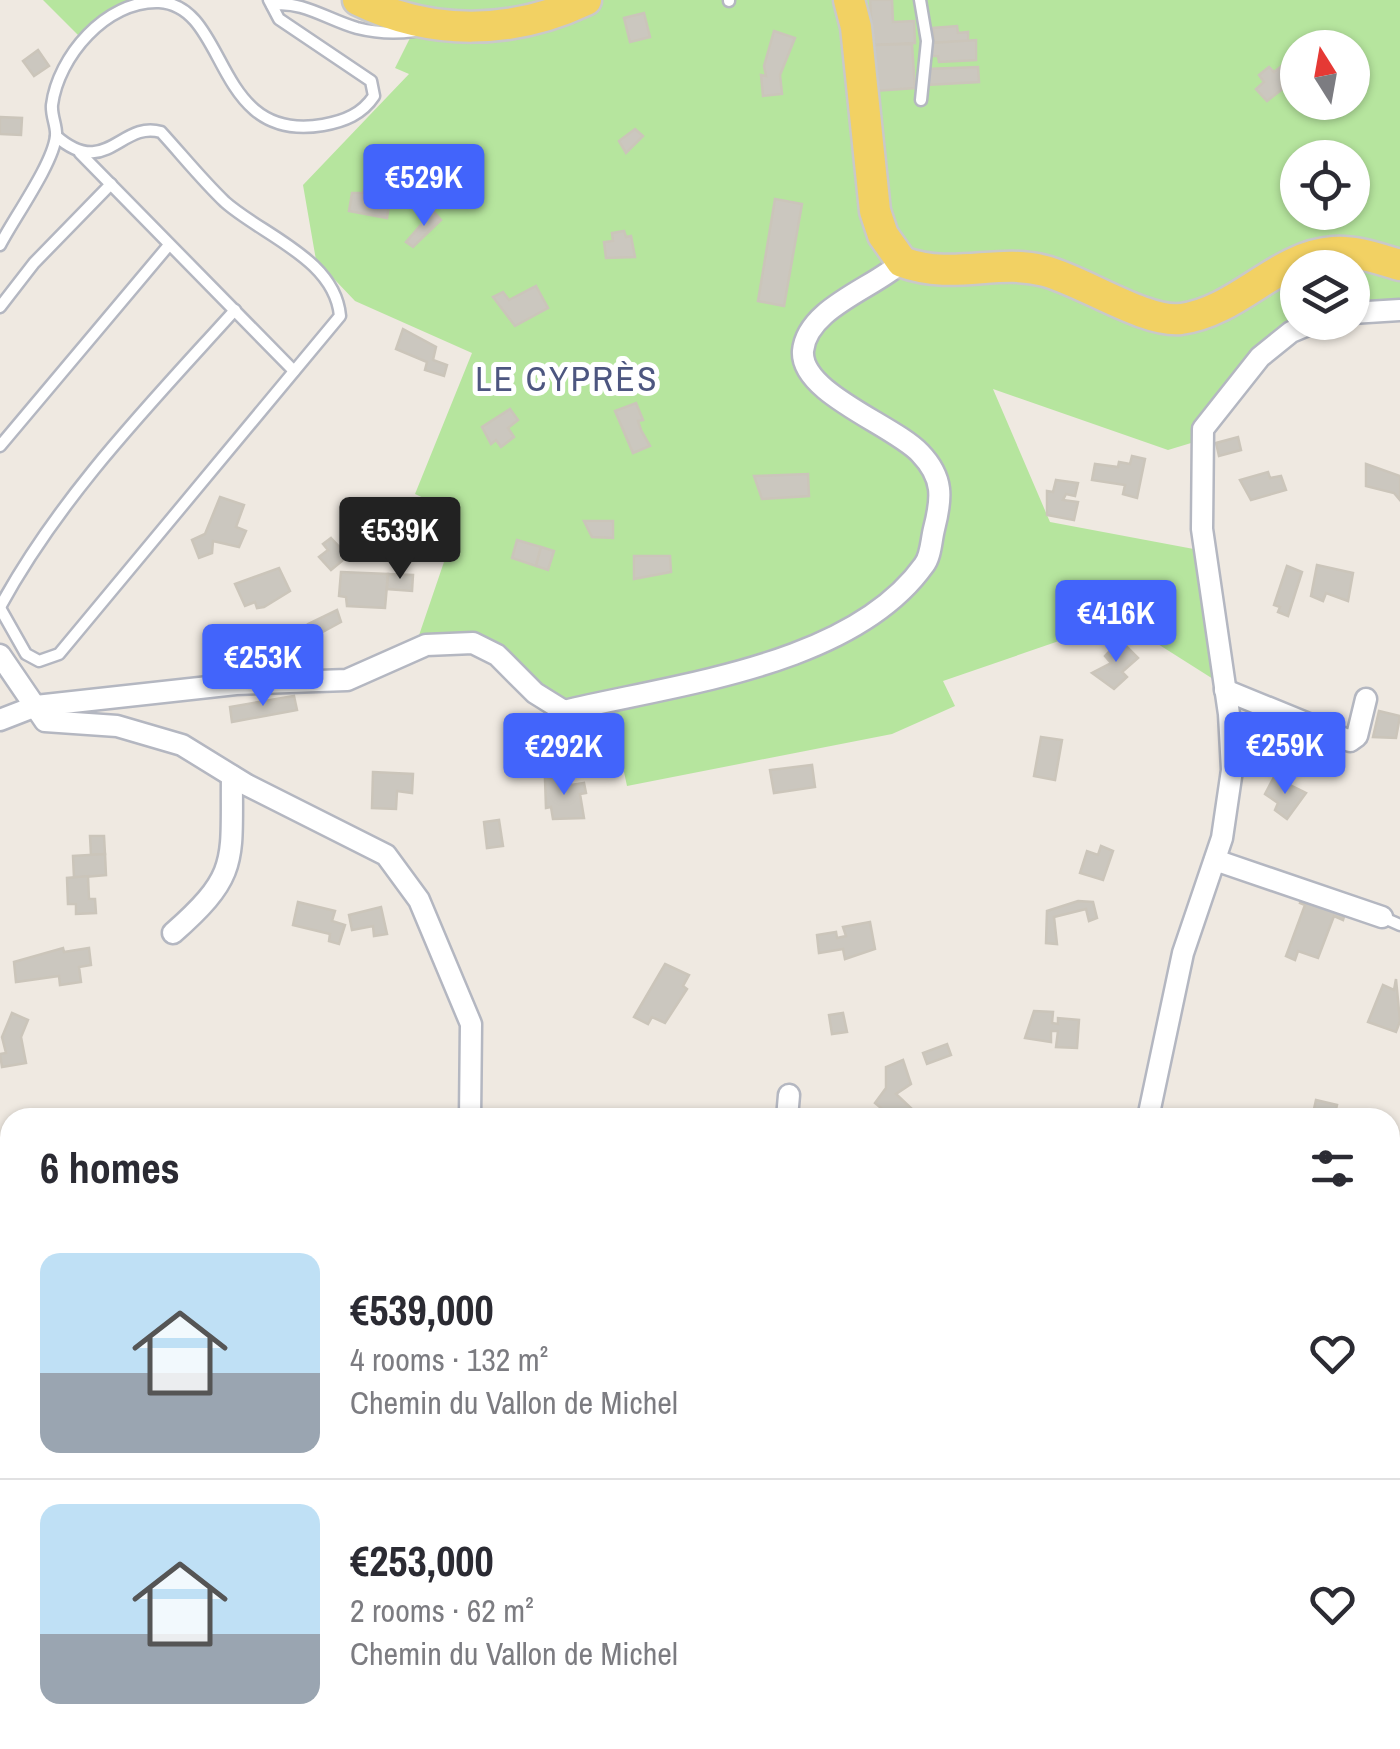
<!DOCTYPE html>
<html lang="en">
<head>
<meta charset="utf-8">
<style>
	:root { --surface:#fff; --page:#f7f7f7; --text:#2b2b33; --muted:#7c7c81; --line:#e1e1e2; --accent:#4264fb }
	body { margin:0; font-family:"Archivo Narrow",sans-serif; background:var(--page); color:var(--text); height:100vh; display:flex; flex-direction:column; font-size:38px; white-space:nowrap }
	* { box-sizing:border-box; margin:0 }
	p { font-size:32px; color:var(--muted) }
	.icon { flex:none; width:55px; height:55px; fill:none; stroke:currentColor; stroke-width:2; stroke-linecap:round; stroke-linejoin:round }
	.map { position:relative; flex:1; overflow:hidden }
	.panel { position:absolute; left:0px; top:1108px; width:1400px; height:642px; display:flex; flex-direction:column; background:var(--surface); border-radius:30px 30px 0 0; box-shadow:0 2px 8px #0004 }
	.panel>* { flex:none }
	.needle { width:65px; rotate:349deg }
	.buttons { position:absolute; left:1280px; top:30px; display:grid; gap:20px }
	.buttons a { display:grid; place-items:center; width:90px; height:90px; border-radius:50%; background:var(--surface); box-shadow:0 2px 8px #0004; font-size:50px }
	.price { position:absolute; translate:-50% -85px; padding:0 22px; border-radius:10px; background:var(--accent); color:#fff; font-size:32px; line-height:65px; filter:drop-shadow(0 2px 5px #0008) }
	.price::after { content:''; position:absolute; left:50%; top:60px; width:30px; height:22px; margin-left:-15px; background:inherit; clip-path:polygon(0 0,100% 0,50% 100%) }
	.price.current { background:#222; color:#fff }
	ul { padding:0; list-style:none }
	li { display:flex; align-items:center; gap:30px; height:250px; padding:0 40px }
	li+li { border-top:2px solid var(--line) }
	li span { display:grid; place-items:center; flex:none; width:280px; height:200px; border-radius:20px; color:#555 }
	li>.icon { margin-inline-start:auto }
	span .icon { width:120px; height:120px; fill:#fffc; stroke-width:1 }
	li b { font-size:42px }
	h2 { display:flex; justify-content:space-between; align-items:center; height:120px; padding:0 40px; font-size:42px }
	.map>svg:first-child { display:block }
</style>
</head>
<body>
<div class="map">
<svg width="1400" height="1749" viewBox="0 0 1400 1749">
	<rect width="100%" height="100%" fill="#efe9e1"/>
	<g fill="#b6e59e" fill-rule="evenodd">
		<polygon points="43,0 130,0 79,36"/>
		<path d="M 344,0 L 1400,0 L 1400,305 L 1353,303 L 1352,268 L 1298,268 L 1297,321 L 1234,373 L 1201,440 L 1168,450 L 993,389 L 1050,522 L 1199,550 L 1221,684 L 1120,620 L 943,681 L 955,706 L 892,734 L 627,786 L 609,702 L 545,707 L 484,648 L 415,647 L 460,515 L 415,494 L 472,353 L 355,301 L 316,260 L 303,185 L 409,74 L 395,68 L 414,30 ZM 1298,48 L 1352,48 L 1352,102 L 1298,102 ZM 1298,158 L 1352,158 L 1352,212 L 1298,212 Z"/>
	</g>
	<g fill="#cbc7bf" stroke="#cbc5ba" stroke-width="2.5">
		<polygon points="870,0 892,0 893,22 914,21 915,43 873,45"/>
		<polygon points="644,13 650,37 630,42 624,18"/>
		<polygon points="957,26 958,33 968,32 968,41 934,43 933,28"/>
		<polygon points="774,31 795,38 780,75 782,94 763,96 761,75 766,76 764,66"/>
		<polygon points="976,40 976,60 939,62 938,56 932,56 931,43"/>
		<polygon points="912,44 915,88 875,91 873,45"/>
		<polygon points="38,50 49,66 34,76 23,61"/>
		<polygon points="1288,61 1298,77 1292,82 1288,76 1281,82 1285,87 1267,101 1256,89 1264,82 1259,75 1269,67 1274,72"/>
		<polygon points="978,67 979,82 927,85 927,69"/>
		<polygon points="0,117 22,118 21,135 0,134"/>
		<polygon points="635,129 643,136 626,153 619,141"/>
		<polygon points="365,187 385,190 382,203 389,205 387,218 349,211 352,193 363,193"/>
		<polygon points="775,199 802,204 784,306 758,301"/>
		<polygon points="433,211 441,220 413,247 406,242"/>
		<polygon points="624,231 626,237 631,236 635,257 606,258 604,242 613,241 612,233"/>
		<polygon points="536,286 548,308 515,326 493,297 503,292 509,300"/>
		<polygon points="403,329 436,347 433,360 447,365 444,376 425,370 427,362 396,349"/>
		<polygon points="636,403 643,420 638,421 641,430 650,446 633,453 615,411"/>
		<polygon points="510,409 518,420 508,428 514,437 501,447 496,440 491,444 482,427"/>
		<polygon points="1238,437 1241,450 1219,456 1216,443"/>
		<polygon points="1132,456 1145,459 1137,498 1123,494 1125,485 1092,480 1095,464 1118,467 1119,462 1130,464"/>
		<polygon points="1366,464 1400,476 1400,500 1394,493 1366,486"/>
		<polygon points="1268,472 1270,478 1281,476 1286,490 1251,500 1240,480"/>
		<polygon points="808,474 809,496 762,499 754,476"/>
		<polygon points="1056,480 1078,483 1075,496 1066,494 1063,500 1078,502 1074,520 1047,515 1047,491 1053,492"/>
		<polygon points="220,497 244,505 236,527 246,531 239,547 213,541 212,553 199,558 192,540 205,534"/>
		<polygon points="584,521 613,521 613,538 592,537"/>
		<polygon points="331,538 348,556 331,570 319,557 328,550 323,544"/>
		<polygon points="517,540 541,547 536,566 512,558"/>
		<polygon points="541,547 554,551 548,570 536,566"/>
		<polygon points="634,556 670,556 671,572 634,579"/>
		<polygon points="1317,565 1353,573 1348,601 1326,593 1323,601 1311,596"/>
		<polygon points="1287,566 1302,572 1288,616 1278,612 1280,607 1274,605"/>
		<polygon points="279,568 290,591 264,607 257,608 255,602 245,606 235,584"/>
		<polygon points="341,572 388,574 385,608 347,606 346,597 339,596"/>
		<polygon points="388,574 413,575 412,591 387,589"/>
		<polygon points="337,610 341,622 306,641 301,630 308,624"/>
		<polygon points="1120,640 1138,658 1122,672 1127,677 1114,689 1092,673 1111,663 1105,656"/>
		<polygon points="294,696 297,710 232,722 230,707"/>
		<polygon points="1379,711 1400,716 1396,738 1373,737"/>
		<polygon points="1041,737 1062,740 1055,780 1034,776"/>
		<polygon points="812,765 815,787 774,793 770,770"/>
		<polygon points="373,772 413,774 412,793 397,791 396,809 372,808"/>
		<polygon points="570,775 571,785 584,783 586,793 580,794 584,818 553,819 551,807 546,808 545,779"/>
		<polygon points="1274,777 1306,793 1287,819 1275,810 1278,803 1265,794"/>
		<polygon points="499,820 503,846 487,848 484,822"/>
		<polygon points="90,836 104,836 105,854 91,855"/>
		<polygon points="1101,846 1113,851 1103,880 1080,873 1087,851 1098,855"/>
		<polygon points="105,854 106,875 74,878 73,856"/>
		<polygon points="88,876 89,899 95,899 96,913 76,914 76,904 68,904 67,878"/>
		<polygon points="1303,894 1346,910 1343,920 1334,916 1318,958 1298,951 1295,960 1286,956 1305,905 1300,903"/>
		<polygon points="1078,901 1093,902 1097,918 1089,921 1086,909 1054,917 1057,944 1046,943 1047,911"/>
		<polygon points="298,902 335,911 332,921 345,925 339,944 329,941 330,934 293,925"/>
		<polygon points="381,907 387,934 374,936 373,926 352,930 349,915"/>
		<polygon points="870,922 875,949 845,959 843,949 819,953 817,935 836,932 837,938 846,936 843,927"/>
		<polygon points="63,948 64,952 89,948 91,965 79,967 81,982 60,985 59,976 16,982 14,962"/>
		<polygon points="665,964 689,975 683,986 687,989 665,1023 652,1017 648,1024 634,1017"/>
		<polygon points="1396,979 1400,1021 1396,1032 1368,1022 1383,985 1394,990"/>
		<polygon points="1034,1011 1053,1012 1052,1023 1058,1024 1058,1018 1079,1020 1077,1048 1056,1047 1058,1031 1051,1031 1051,1042 1025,1038"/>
		<polygon points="12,1013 28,1020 21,1037 26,1063 2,1067 0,1054 6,1053 2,1037"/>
		<polygon points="843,1013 847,1032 832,1034 829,1015"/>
		<polygon points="947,1044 951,1055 927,1064 923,1053"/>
		<polygon points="903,1060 911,1084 896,1094 911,1108 902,1118 893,1118 875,1103 886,1088 886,1067"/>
		<polygon points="1316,1100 1337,1105 1334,1118 1312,1118"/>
		<polygon points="1315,1740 1358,1740 1335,1749 1318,1749"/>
	</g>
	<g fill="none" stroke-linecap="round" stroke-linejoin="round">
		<defs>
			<g id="lane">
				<polyline points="920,0 927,41 921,100"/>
				<polyline points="729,1 729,0"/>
				<path d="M 272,5 C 302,0 328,20 357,28 C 377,33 394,34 414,31"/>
				<polyline points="80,153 294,371"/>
				<path d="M 0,245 C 14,218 53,164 56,136 C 57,126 51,116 52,105 C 58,57 106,0 159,2 C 230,6 212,144 323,125 C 345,121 362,114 374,96 L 371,81 L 279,19 L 269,0"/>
				<polyline points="0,307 34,263 111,184"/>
				<polyline points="0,446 169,245"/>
				<path d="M 0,607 C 61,495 150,404 235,310"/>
				<path d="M 0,608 L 26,654 L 39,661 L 59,654 L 340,316 C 335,259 262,235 225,202 C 202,180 182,155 161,132 C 121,120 106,180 56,136"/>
				<polyline points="1382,917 1400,925"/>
			</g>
			<g id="street">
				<polyline points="1352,313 1400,310"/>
				<polyline points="0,655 45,721 117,726 182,745 247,785 386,855 419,900 471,1024 470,1118"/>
				<polyline points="1225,690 1350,741 1357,736 1366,699"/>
				<path d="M 0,720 L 36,706 L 236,684 L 347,680 L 426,645 L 473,643 L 497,655 L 535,693 L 564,711 C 676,684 852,666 924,565 C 931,556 931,541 934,529 C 942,498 944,478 920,453 C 894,425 800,393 803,351 C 807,308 874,288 902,262"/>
				<polyline points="1215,860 1382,917"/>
				<path d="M 173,933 C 240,874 231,861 232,776"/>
				<polyline points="787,1118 789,1095"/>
				<polyline points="1148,1118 1183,953 1222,838 1232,770 1229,714 1202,529 1203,429 1260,357 1291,332 1315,322"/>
				<polyline points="0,1438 10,1443"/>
				<polyline points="1390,1569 1400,1561"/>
				<polyline points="0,1719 10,1725"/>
				<polyline points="30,1740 38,1749"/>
				<polyline points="720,1740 728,1749"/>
				<polyline points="804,1749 806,1740"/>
				<polyline points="1263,1749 1266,1740"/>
			</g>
			<g id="primary">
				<path d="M 358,0 C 431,36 513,35 586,0"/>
				<path d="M 849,0 L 856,27 L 875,211 L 883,235 L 902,262 C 955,281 997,258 1045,271 C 1083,281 1145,323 1181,319 C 1239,311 1277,256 1333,252 C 1355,250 1379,259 1400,265"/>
			</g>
		</defs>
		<use href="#lane" stroke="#b4b7c1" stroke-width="15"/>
		<use href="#street" stroke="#b4b7c1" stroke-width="25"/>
		<use href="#primary" stroke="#c9c9c9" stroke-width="35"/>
		<use href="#lane" stroke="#fff" stroke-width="10"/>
		<use href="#street" stroke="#fff" stroke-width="20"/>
		<use href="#primary" stroke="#f2d163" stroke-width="30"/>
	</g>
	<g text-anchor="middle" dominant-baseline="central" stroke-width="10" stroke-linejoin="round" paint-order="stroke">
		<g font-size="35" letter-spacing="2.5" fill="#4d5680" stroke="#fff">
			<text x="567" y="378">LE CYPRÈS</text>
		</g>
	</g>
</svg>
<div class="buttons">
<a><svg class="needle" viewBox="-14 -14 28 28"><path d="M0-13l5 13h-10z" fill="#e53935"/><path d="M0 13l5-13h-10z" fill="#7c7c81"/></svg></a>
<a><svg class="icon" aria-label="locate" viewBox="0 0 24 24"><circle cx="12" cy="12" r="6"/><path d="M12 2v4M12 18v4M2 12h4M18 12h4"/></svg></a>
<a><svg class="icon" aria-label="layers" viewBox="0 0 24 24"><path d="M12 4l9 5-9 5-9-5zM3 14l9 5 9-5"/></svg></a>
</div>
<b class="price" style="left:424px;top:229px">€529K</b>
<b class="price current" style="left:400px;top:582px">€539K</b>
<b class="price" style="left:1116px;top:665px">€416K</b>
<b class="price" style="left:263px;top:709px">€253K</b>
<b class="price" style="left:1285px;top:797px">€259K</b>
<b class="price" style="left:564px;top:798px">€292K</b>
<section class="panel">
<h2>6 homes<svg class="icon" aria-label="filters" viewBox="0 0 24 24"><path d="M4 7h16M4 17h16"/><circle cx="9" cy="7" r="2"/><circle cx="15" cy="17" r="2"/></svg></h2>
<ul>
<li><span style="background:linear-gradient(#bfe0f5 60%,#9aa5b1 0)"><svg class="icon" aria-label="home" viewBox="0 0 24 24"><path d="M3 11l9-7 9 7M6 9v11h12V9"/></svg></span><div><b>€539,000</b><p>4 rooms · 132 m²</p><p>Chemin du Vallon de Michel</p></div><svg class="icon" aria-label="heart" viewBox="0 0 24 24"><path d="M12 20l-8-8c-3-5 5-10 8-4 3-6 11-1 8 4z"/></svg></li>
<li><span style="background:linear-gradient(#bfe0f5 65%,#9aa5b1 0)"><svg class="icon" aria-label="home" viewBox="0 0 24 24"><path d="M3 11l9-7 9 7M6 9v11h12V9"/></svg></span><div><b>€253,000</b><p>2 rooms · 62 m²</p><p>Chemin du Vallon de Michel</p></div><svg class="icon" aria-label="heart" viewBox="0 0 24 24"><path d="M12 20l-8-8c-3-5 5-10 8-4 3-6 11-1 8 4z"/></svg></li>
</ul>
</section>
</div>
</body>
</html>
